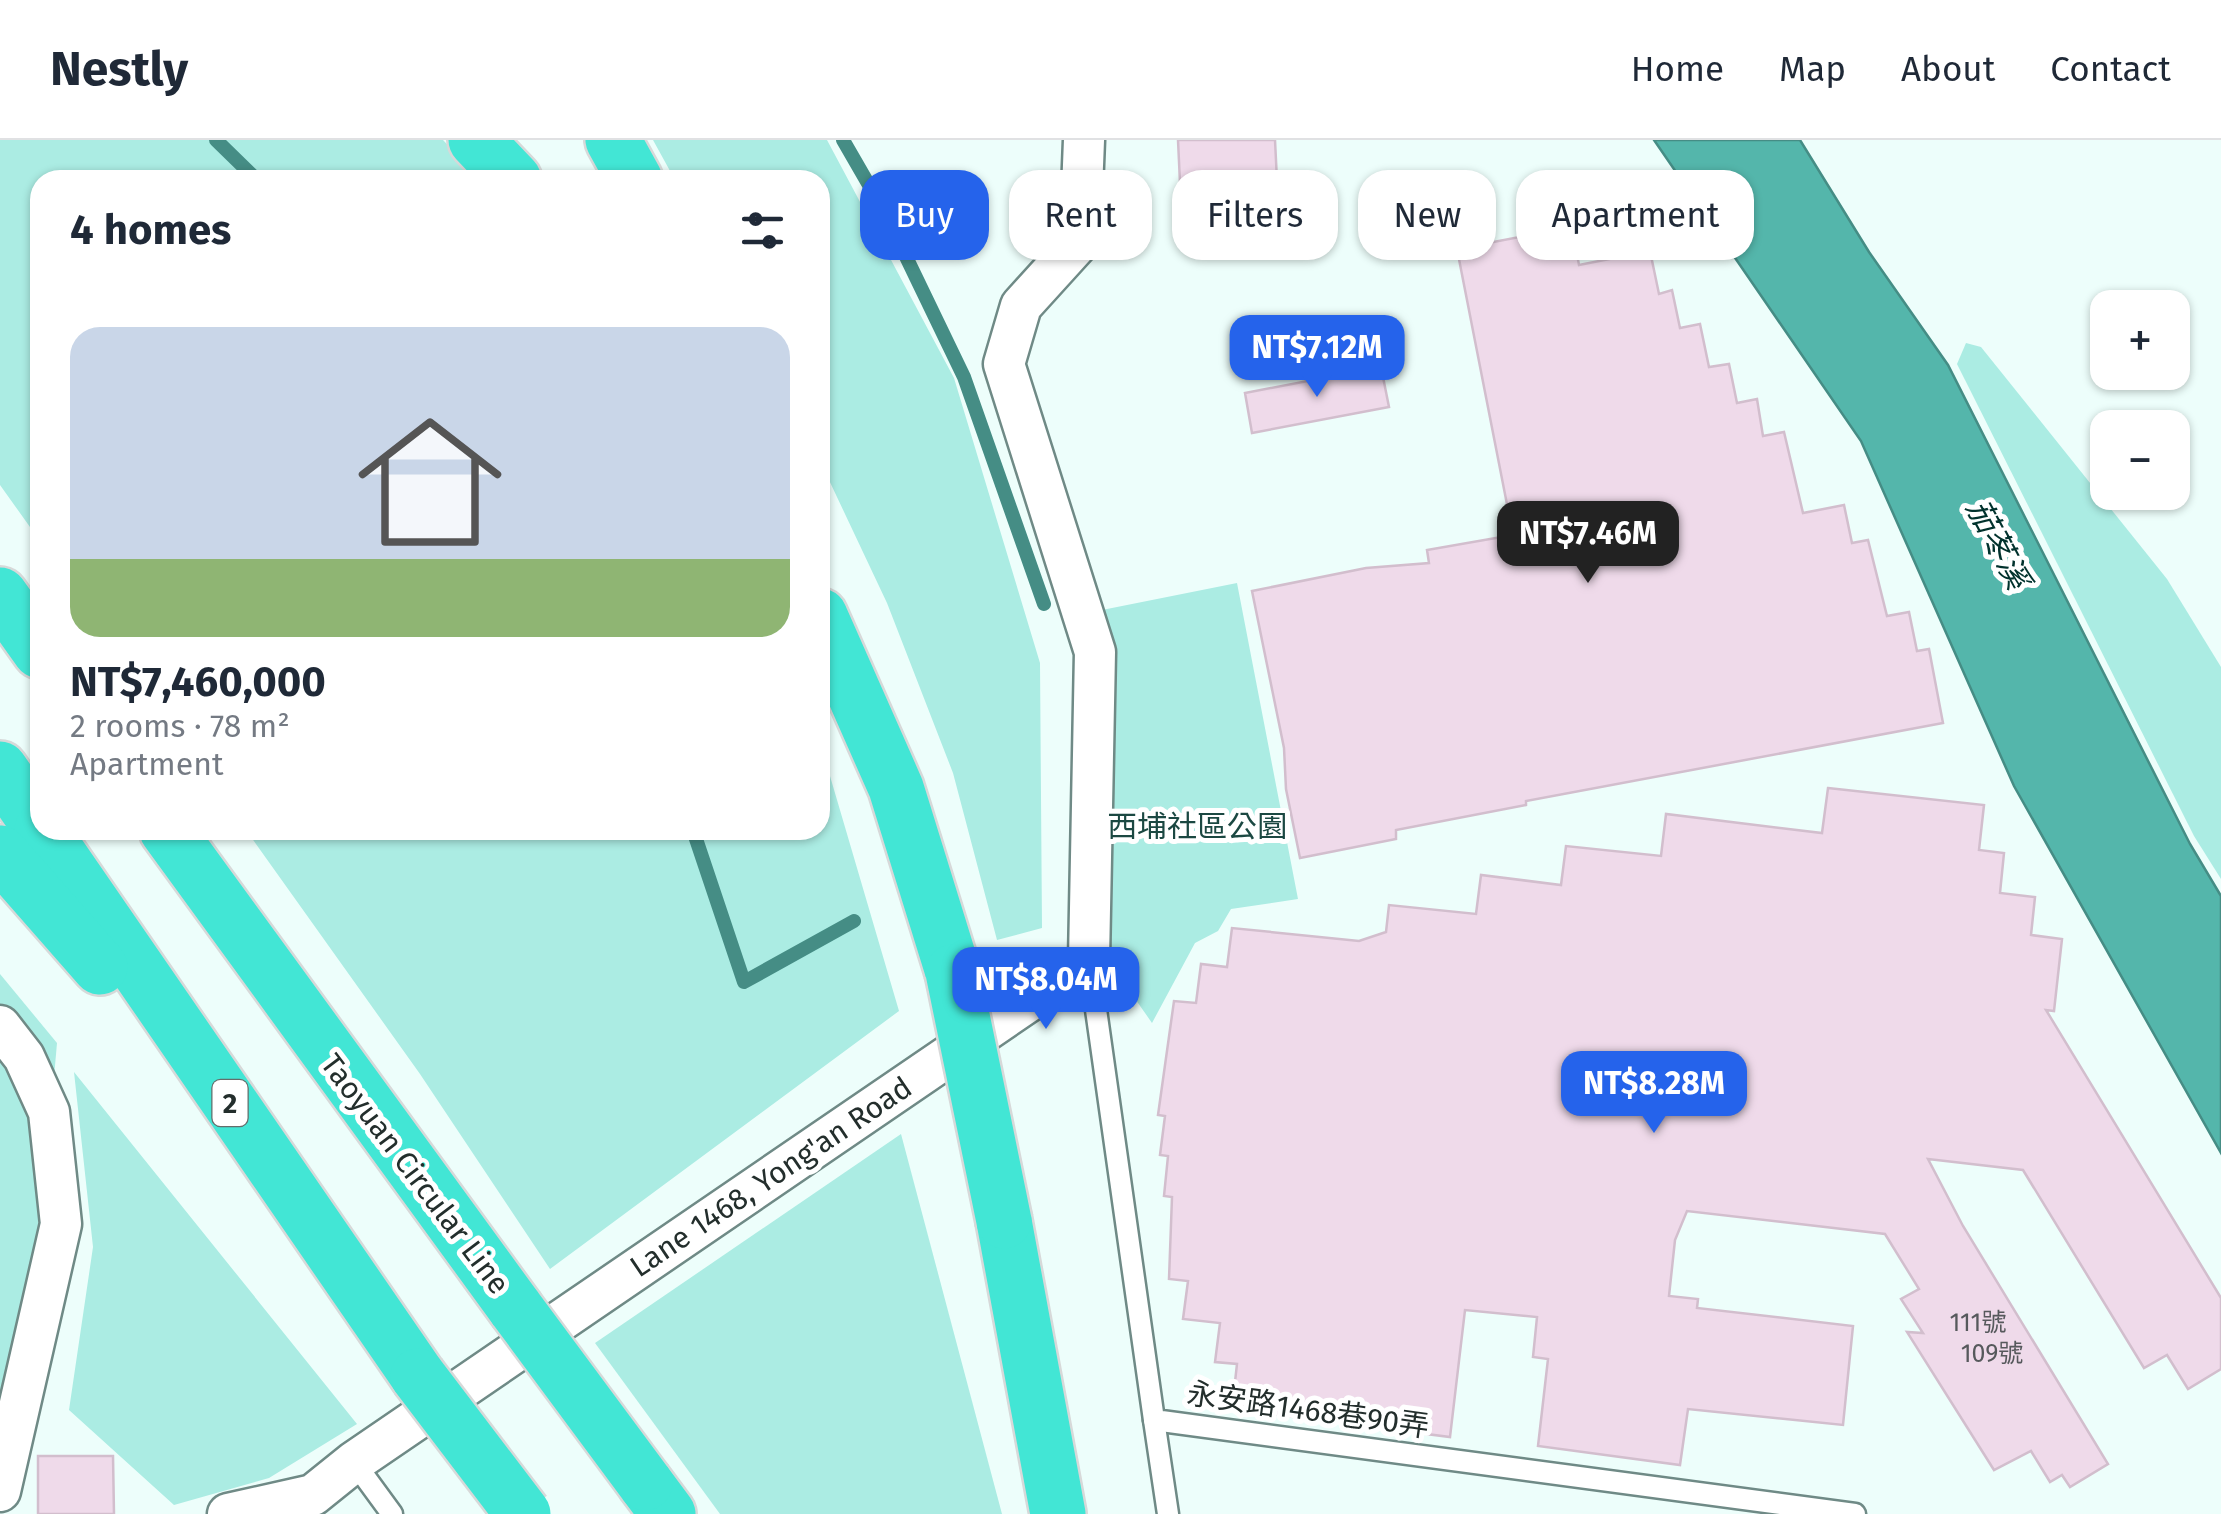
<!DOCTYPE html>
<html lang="en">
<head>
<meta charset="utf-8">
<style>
	:root { --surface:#fff; --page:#f6f6f7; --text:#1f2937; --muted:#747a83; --line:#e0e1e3; --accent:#2563eb }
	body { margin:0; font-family:"Fira Sans","Noto Sans TC",sans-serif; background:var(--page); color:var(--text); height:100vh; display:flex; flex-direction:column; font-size:38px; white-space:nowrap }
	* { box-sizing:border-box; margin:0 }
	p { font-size:32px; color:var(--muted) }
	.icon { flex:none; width:55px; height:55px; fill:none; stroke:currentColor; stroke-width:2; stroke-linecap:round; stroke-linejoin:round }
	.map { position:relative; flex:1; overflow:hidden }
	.details { position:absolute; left:30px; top:30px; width:800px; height:670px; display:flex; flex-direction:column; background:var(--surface); border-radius:30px; box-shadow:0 2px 8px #0004 }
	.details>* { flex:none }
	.banner { position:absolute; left:860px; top:30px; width:950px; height:90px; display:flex; gap:20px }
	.fabs { position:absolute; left:2090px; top:150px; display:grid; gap:20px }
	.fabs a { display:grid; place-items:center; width:100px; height:100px; border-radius:20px; background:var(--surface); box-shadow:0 2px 8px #0004; font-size:50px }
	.price { position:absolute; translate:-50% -85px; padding:0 22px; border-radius:20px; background:var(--accent); color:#fff; font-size:32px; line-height:65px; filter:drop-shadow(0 2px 5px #0008) }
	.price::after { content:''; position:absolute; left:50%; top:60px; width:30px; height:22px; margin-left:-15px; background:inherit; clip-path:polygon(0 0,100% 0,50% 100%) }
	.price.current { background:#222; color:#fff }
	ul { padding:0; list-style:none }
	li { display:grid; align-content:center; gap:20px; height:530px; padding:0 40px }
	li+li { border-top:2px solid var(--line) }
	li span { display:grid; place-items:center; height:310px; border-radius:30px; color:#555 }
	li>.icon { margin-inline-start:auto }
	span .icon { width:180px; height:180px; fill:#fffc; stroke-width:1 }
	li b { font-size:42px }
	h2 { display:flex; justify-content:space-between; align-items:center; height:120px; padding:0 40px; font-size:42px }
	.tag { padding:0 35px; border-radius:30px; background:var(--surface); box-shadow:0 2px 8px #0004; font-size:35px; line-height:90px }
	.tag.current { background:var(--accent); color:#fff }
	header { display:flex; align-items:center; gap:60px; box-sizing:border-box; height:140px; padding:0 50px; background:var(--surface); border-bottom:2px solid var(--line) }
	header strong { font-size:48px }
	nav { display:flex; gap:55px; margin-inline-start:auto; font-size:35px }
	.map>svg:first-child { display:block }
</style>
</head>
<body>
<header>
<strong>Nestly</strong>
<nav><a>Home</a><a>Map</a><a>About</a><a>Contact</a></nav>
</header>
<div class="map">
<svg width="2221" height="1374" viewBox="0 0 2221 1374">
	<rect width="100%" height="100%" fill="#edfefb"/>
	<g fill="#abece3">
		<polygon points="0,0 443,0 481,40 40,40 40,401 0,345"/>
		<polygon points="653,0 827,0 954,238 1040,523 1042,788 997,800 953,633 887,463 820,321 820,40 675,40"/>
		<polygon points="1966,203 1981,207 2167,439 2221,527 2221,739 2194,696 1957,224"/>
		<polygon points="1237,443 1298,759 1231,769 1218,791 1195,803 1152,883 1122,840 1105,797 1102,470"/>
		<polygon points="820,602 899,871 550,1129 420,934 246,690 820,690"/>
		<polygon points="0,834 57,903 41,1085 0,1297"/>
		<polygon points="74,932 357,1284 269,1338 174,1365 69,1270 93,1107"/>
		<polygon points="901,994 1002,1374 720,1374 595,1203"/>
	</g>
	<polygon fill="#54b6ab" stroke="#458d85" stroke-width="2.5" points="1654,0 1800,0 1869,112 1948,225 2190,704 2221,756 2221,1013 2014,646 1861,301"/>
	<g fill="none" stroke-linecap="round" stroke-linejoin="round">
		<g stroke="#458d85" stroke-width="14">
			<polyline points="216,0 257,40"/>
			<polyline points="843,0 884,71 964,237 1044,464"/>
			<polyline points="693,690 744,842 854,781"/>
		</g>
	</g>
	<g fill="#efdaea" stroke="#d2becd" stroke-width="2.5">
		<polygon points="1178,0 1275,0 1279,82 1182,86"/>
		<polygon points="1572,87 1579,125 1650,111 1659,154 1672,150 1680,188 1700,184 1709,227 1729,224 1737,263 1757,259 1763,296 1784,292 1803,373 1844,365 1852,403 1868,400 1887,476 1909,472 1917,511 1929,509 1943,583 1526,661 1526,665 1396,690 1396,699 1300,718 1286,649 1284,608 1252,451 1366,428 1429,423 1427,410 1513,395 1457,109"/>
		<polygon points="1381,227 1389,267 1252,293 1245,253"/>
		<polygon points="1828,648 1984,665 1979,710 2004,713 2000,753 2035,757 2031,795 2062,799 2054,871 2046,870 2221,1158 2221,1229 2188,1249 2167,1215 2144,1228 2023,1030 1928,1019 1963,1086 2108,1324 2070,1347 2062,1335 2050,1342 2031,1311 1994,1330 1907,1192 1923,1193 1901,1159 1919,1149 1885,1094 1687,1071 1675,1100 1669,1156 1698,1159 1697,1168 1853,1186 1843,1285 1688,1269 1680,1325 1538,1306 1548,1219 1533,1217 1537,1177 1465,1170 1450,1297 1232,1269 1237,1224 1215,1222 1220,1183 1183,1179 1188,1141 1169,1139 1172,1057 1164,1056 1168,1016 1160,1015 1165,976 1158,975 1174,861 1196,863 1201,824 1227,827 1232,788 1359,801 1386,792 1389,765 1476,774 1481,735 1561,745 1566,706 1661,716 1666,674 1822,693"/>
		<polygon points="38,1316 113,1316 114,1374 38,1374"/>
	</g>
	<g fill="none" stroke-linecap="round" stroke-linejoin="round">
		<defs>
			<g id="lane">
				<polyline points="1089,820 1154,1280 1855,1374"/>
				<polyline points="1154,1280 1168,1374"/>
				<polyline points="354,1322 392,1374"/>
			</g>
			<g id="street">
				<polyline points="0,886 24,917 49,972 61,1084 0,1351"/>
				<polyline points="228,1374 313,1355 354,1322 1089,820 1095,512 1004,224 1021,166 1080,101 1084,0"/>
			</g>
			<g id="highway">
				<polyline points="476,0 514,40"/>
				<polyline points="613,0 635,40"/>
				<polyline points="0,455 40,511"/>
				<polyline points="820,476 896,648 953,832"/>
				<polyline points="0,629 40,687"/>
				<polyline points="42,690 418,1236"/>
				<polyline points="167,690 516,1169"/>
				<polyline points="0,713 100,827"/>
				<polyline points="1004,1081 1058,1374"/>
				<polyline points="645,1343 668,1374"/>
			</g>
		</defs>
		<use href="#lane" stroke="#6f8a86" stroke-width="25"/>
		<use href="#street" stroke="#6f8a86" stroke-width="45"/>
		<use href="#highway" stroke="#d7d9d9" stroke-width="60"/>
		<use href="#lane" stroke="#fff" stroke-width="20"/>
		<use href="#street" stroke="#fff" stroke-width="40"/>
		<use href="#highway" stroke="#42e6d5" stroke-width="55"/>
		<defs>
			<g id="highway-bridge">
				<polyline points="953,832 1004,1081"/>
				<polyline points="516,1169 645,1343"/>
				<polyline points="418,1236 523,1374"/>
			</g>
		</defs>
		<use href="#highway-bridge" stroke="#d7d9d9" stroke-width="60" stroke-linecap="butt"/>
		<use href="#highway-bridge" stroke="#42e6d5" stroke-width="55"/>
	</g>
	<g text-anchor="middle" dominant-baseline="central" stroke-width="10" stroke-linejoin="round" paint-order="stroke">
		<g font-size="25" fill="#56595c">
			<text x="1978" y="1183">111號</text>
			<text x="1992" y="1214">109號</text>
		</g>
		<rect fill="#fff" stroke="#656d6b" stroke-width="2.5" x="212.5" y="940" width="35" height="46" rx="8"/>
		<g font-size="28" font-weight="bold" fill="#232e2c">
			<text x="230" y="963">2</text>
		</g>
		<g font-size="30" fill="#1b4842" stroke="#fff">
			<text x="1197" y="687">西埔社區公園</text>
		</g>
		<g font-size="30" fill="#232e2c" stroke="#fff">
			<text transform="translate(415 1034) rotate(53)">Taoyuan Circular Line</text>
			<text transform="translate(771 1037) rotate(-34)">Lane 1468, Yong'an Road</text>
			<text transform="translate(1308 1270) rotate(8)">永安路1468巷90弄</text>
		</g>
		<g font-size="32" font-style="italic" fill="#01322d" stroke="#fff">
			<text transform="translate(1998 404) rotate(62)">茄苳溪</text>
		</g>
	</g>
</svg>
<div class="fabs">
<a>+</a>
<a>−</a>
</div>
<b class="price" style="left:1317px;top:260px">NT$7.12M</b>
<b class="price current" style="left:1588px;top:446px">NT$7.46M</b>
<b class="price" style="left:1046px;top:892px">NT$8.04M</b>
<b class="price" style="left:1654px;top:996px">NT$8.28M</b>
<div class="banner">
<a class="tag current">Buy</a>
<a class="tag">Rent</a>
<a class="tag">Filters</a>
<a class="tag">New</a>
<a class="tag">Apartment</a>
</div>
<section class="details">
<h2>4 homes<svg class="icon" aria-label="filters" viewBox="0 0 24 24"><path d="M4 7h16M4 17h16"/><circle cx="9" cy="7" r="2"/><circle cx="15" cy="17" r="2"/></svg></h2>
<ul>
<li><span style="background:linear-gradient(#c9d6e8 75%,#8fb573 0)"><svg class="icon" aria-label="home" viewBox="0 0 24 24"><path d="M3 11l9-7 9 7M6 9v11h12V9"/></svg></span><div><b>NT$7,460,000</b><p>2 rooms · 78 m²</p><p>Apartment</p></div></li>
</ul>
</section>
</div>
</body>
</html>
